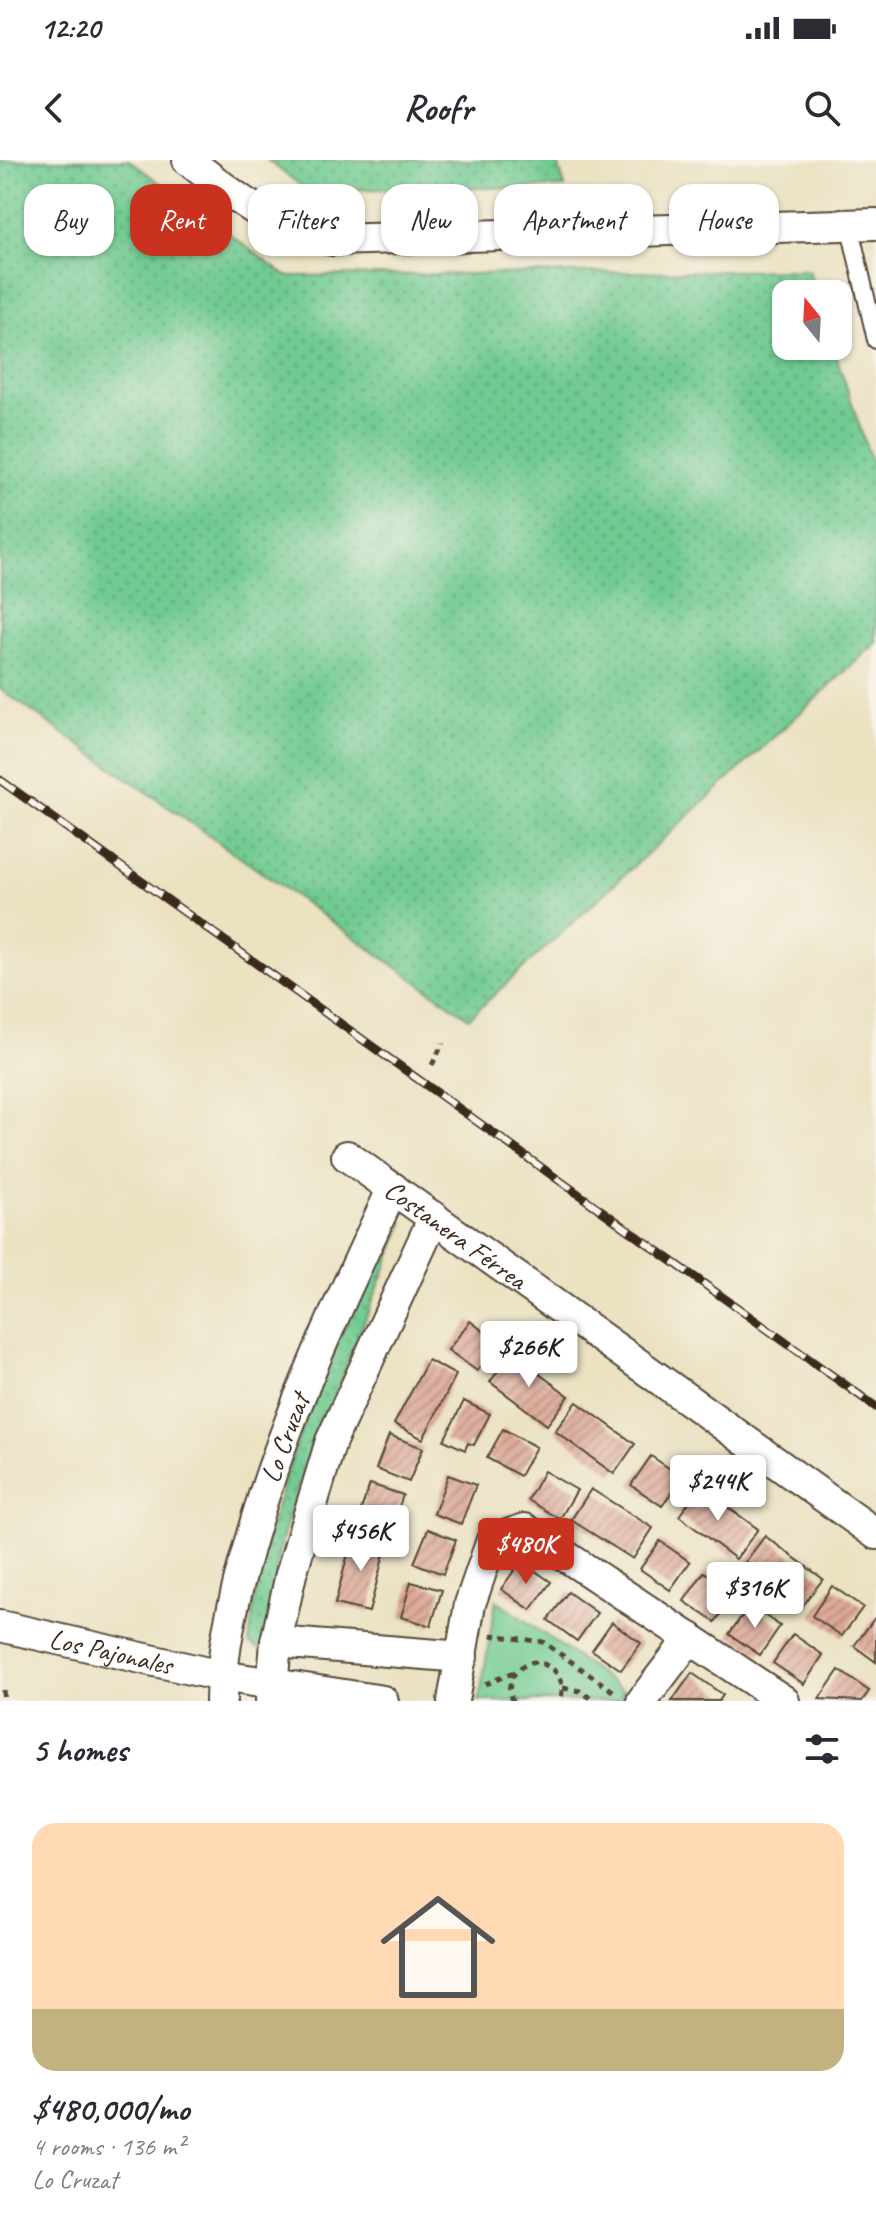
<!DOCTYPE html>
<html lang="en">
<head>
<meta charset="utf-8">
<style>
	:root { --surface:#fff; --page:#f2f2f3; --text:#2b2b33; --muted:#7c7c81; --accent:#c8321e }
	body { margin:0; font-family:Caveat,sans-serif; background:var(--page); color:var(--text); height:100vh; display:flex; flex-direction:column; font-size:30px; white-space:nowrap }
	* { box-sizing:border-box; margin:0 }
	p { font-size:26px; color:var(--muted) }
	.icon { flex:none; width:44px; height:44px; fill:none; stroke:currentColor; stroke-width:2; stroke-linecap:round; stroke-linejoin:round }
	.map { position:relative; height:1541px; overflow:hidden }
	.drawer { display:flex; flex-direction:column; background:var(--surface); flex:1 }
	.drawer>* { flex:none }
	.guide { position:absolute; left:24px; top:24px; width:828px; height:72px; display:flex; gap:16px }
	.needle { width:52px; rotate:342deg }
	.buttons { position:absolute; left:772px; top:120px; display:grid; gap:16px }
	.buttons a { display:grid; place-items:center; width:80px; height:80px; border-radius:16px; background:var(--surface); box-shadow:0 2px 6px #0004; font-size:40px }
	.price { position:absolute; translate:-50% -68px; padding:0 18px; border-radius:8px; background:#fff; color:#222; font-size:26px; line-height:52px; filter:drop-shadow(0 2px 4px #0008) }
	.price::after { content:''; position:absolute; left:50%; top:48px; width:24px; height:18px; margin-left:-12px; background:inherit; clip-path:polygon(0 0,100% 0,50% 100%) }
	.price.active { background:var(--accent); color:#fff }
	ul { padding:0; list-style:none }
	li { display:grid; align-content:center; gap:16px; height:424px; padding:0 32px }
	li span { display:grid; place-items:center; height:248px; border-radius:24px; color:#555 }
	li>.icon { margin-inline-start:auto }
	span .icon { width:144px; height:144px; fill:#fffc; stroke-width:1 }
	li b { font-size:34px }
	h2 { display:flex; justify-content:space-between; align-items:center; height:96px; padding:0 32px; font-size:34px }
	.tag { padding:0 28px; border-radius:24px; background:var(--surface); box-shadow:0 2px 6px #0004; font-size:28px; line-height:72px }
	.tag.active { background:var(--accent); color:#fff }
	.status { display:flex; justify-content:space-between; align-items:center; height:56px; padding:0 40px; background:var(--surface); direction:ltr }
	.status svg { height:22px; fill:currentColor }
	header { display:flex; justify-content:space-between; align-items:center; height:104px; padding:0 32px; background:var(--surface); font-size:36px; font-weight:800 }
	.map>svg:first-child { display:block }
</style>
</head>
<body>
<div class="status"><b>12:20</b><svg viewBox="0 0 49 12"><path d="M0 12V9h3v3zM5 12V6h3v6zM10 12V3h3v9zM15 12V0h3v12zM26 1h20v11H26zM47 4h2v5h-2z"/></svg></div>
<header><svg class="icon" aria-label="back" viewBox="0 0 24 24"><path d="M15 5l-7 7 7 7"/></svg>Roofr<svg class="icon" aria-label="search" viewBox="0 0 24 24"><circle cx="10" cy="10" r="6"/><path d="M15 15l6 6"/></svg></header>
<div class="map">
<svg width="876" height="1541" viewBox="0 0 876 1541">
	<defs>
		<pattern id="grass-dots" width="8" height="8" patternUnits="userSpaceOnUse" patternTransform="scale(2)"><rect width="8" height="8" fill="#70ca91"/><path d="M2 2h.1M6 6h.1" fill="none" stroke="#5da476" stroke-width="1.8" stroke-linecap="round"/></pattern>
		<pattern id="building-hatch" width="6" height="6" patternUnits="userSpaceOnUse" patternTransform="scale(2)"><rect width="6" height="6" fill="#dca796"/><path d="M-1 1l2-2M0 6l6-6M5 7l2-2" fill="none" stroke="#b4887a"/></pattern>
	</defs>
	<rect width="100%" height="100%" fill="#f7f3e8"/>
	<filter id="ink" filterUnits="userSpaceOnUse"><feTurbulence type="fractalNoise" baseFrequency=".0125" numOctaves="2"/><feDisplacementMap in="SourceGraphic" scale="16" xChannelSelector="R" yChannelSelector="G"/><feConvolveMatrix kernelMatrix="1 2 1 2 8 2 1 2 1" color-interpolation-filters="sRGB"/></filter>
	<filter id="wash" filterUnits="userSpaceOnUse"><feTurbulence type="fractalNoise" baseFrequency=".006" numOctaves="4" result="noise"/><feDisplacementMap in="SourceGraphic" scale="32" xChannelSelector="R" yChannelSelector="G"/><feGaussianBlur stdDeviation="1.8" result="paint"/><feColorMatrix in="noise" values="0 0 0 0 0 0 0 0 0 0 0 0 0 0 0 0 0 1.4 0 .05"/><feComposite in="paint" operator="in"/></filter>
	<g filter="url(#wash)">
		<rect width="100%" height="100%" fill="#ebe2c2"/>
		<g fill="url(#grass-dots)" stroke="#567a58" stroke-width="2">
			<polygon points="0,0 129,0 286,116 809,110 816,134 786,134 786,186 833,186 876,316 876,483 469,858 0,529"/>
			<polygon points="267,0 557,0 565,27 307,30"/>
			<path d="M 397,1053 L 404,1063 L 297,1328 L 279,1392 L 266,1478 L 260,1489 L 249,1483 C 264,1330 333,1191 397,1053 Z"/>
		</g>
		<polygon fill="#70ca91" stroke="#567a58" stroke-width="2" points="496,1440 624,1531 617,1541 479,1541"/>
		<g id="blocks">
			<g fill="url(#building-hatch)">
				<polygon points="470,1161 499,1183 477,1211 448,1190"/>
				<polygon points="511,1193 569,1236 547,1265 490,1222"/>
				<polygon points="428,1200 456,1215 423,1279 394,1264"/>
				<polygon points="464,1241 490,1254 474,1285 468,1283 465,1290 444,1280"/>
				<polygon points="577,1242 635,1284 614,1314 555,1271"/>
				<polygon points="503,1269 536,1287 520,1316 487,1298"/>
				<polygon points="389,1275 423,1288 409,1322 376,1309"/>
				<polygon points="651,1296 682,1317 662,1346 631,1325"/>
				<polygon points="544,1311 577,1330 560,1359 528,1340"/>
				<polygon points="448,1315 476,1325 461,1364 434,1354"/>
				<polygon points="370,1324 403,1335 390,1372 357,1361"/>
				<polygon points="700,1327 758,1369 736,1399 679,1356"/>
				<polygon points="591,1329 653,1368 633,1399 571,1360"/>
				<polygon points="428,1369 456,1380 443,1414 414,1403"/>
				<polygon points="353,1374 387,1382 369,1452 335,1444"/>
				<polygon points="765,1376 823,1419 801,1448 743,1405"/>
				<polygon points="660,1381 690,1402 670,1430 640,1409"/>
				<polygon points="521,1401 551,1422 531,1450 501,1429"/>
				<polygon points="704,1412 735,1433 715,1462 684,1441"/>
				<polygon points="411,1422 442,1430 431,1466 401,1457"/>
				<polygon points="832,1426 863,1447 842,1476 812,1456"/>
				<polygon points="568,1432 597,1453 577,1481 548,1460"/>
				<polygon points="750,1445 780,1466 760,1495 729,1474"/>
				<polygon points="876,1456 876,1502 854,1486"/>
				<polygon points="612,1462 641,1483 621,1510 592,1490"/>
				<polygon points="793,1474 823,1495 804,1524 773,1503"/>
				<polygon points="839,1510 869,1531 862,1541 819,1539"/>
				<polygon points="692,1513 723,1535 719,1541 672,1541"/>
			</g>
		</g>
	</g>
	<g filter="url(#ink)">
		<use href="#blocks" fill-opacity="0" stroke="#554637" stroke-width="2"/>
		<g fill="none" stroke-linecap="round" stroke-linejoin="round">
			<defs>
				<polyline id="lane" points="849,64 876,180"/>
				<g id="street">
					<path d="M 188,0 C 235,37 273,69 333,80 L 876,64"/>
					<path id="s1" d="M 347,996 L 876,1374"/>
					<path id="s2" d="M 0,1466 L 221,1516 L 383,1541"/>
					<polyline points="276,1482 462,1497"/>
					<path id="s3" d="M 221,1541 C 221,1489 235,1435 249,1385 C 284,1259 338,1145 393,1028"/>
					<polyline points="271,1541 276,1482 291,1414 331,1281 434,1057"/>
					<polyline points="453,1541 470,1444 492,1380 525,1369 784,1541"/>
					<polyline points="642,1541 690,1478"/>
				</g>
			</defs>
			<use href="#lane" stroke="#554637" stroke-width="20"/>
			<use href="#street" stroke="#554637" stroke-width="34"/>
			<g stroke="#554637" stroke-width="5" stroke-dasharray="6 6" stroke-linecap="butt">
				<polyline points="432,905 443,883"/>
				<polyline points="491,1475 543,1482 616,1533"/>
				<polyline points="485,1524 513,1513"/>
				<polyline points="563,1528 580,1531 596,1541"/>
				<polyline points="3,1530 4,1541"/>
				<path d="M 512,1541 C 505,1521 514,1507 534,1502 C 556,1505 567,1520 560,1541"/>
			</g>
			<use href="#lane" stroke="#fff" stroke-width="16"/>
			<use href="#street" stroke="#fff" stroke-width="30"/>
			<defs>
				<polyline id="rail" points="0,620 876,1247"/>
			</defs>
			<use href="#rail" stroke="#3b2a1e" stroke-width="9"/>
			<use href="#rail" stroke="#f7f3e8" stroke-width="6" stroke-dasharray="18" stroke-linecap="butt"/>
		</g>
	</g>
	<g text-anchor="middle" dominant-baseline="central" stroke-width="6" stroke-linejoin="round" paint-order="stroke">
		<g font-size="28" fill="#3b2a1e" stroke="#f7f3e8">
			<text stroke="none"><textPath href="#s1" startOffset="134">Costanera Férrea</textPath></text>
			<text stroke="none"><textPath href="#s3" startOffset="272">Lo Cruzat</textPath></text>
			<text stroke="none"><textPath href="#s2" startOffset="114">Los Pajonales</textPath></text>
		</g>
	</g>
</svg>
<div class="buttons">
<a><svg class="needle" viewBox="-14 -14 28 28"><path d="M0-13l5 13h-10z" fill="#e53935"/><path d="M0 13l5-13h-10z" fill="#7c7c81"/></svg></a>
</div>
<b class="price" style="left:529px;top:1229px">$266K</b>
<b class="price" style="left:718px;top:1363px">$244K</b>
<b class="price" style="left:361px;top:1413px">$456K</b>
<b class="price active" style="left:526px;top:1426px">$480K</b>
<b class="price" style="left:755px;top:1470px">$316K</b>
<div class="guide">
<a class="tag">Buy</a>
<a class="tag active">Rent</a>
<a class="tag">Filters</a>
<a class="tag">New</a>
<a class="tag">Apartment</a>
<a class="tag">House</a>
</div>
</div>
<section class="drawer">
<h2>5 homes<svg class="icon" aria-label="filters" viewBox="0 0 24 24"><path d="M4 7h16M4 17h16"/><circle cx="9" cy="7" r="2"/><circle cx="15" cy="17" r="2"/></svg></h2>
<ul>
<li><span style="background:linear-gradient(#ffd9b3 75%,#c2b280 0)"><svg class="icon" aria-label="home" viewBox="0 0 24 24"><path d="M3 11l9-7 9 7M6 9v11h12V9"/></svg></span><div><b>$480,000/mo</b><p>4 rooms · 136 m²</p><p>Lo Cruzat</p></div></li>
</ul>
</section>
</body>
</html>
